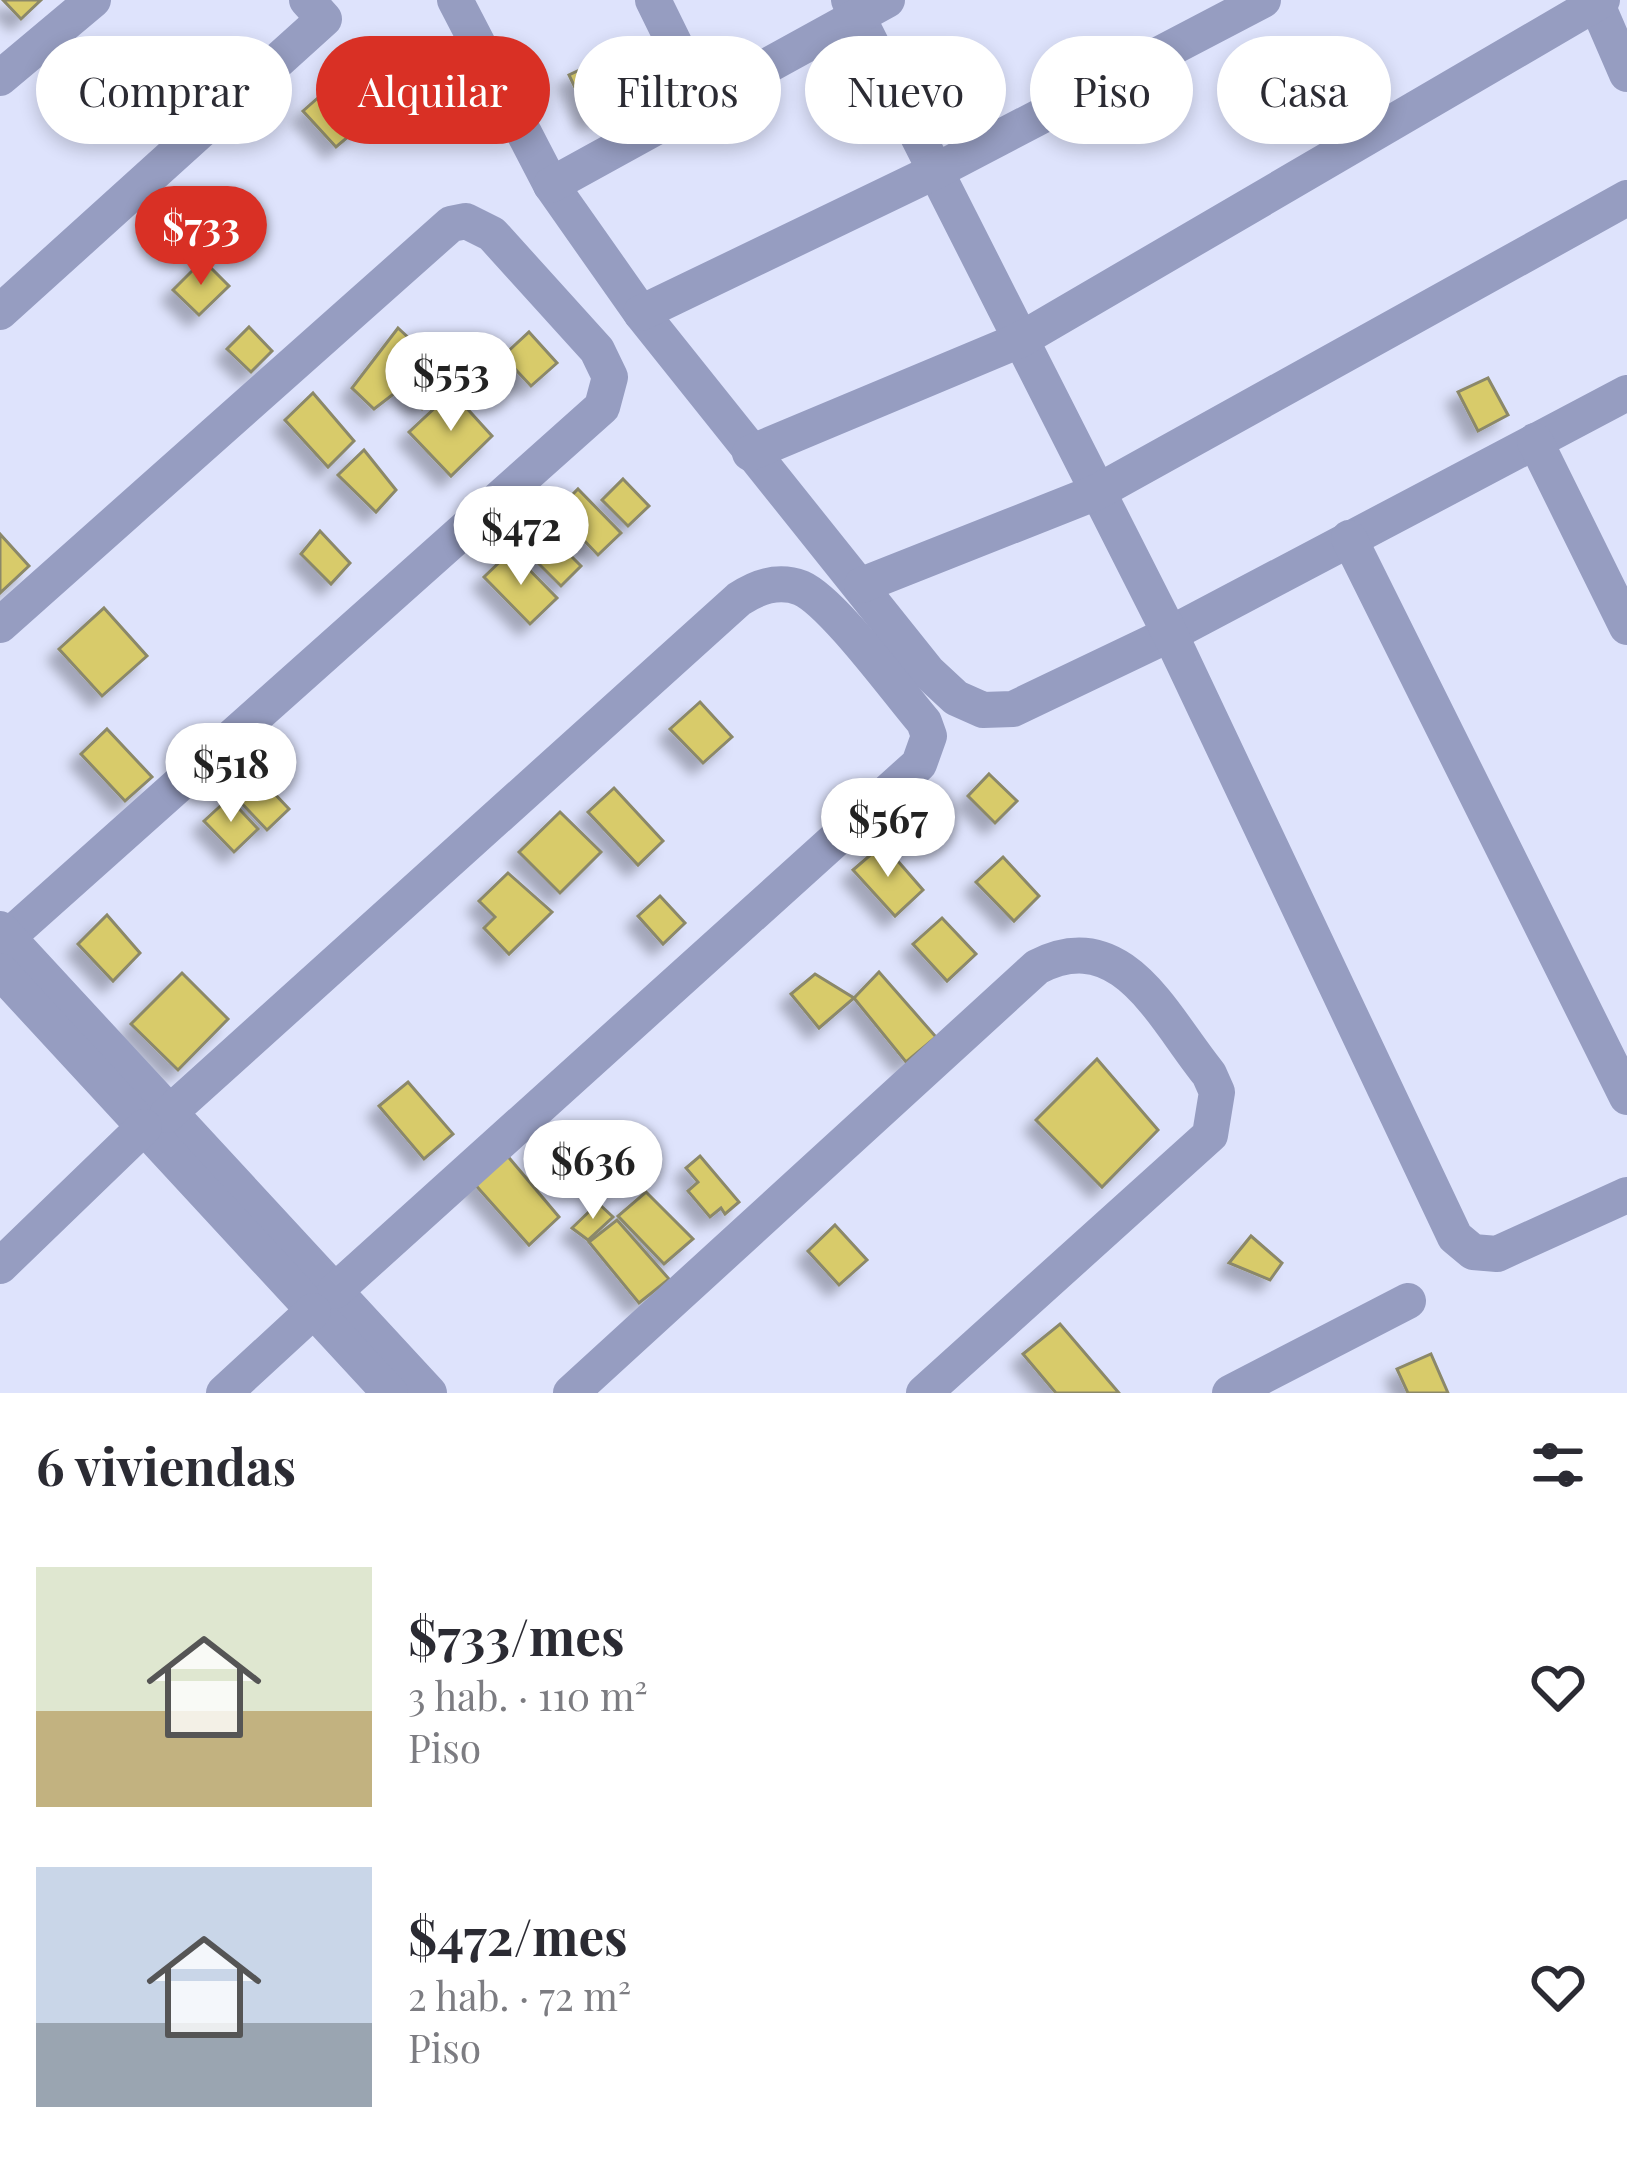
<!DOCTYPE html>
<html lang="es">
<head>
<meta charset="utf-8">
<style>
	:root { --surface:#fff; --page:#f7f7f7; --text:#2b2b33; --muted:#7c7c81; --accent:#d93025 }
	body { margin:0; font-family:"Playfair Display",serif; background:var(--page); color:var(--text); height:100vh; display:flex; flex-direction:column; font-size:45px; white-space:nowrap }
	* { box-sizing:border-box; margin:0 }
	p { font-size:39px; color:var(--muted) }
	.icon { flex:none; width:66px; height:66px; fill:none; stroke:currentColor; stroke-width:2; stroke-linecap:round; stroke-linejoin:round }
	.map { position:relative; height:1393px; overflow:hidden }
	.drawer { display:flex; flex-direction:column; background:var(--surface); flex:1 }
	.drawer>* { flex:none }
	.guide { position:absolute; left:36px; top:36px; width:1557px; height:108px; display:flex; gap:24px }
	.price { position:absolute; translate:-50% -102px; padding:0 27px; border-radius:42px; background:#fff; color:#222; font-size:39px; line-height:78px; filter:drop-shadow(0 3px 6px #0008) }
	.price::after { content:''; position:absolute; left:50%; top:72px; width:36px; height:27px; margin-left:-18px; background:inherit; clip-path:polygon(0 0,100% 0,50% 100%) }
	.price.current { background:var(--accent); color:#fff }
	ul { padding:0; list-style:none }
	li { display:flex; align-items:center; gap:36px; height:300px; padding:0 36px }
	li span { display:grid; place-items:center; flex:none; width:336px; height:240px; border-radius:0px; color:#555 }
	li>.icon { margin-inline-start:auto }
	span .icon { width:144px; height:144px; fill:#fffc; stroke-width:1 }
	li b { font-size:51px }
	h2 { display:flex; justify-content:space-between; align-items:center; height:144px; padding:0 36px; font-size:51px }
	.tag { padding:0 42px; border-radius:54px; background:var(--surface); box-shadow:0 6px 18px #0003; font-size:42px; line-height:108px }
	.tag.current { background:var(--accent); color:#fff }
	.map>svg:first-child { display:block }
</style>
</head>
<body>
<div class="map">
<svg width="1627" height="1393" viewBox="0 0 1627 1393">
	<defs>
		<filter id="shadow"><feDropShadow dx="-11" dy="11" stdDeviation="6" flood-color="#0004"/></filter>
	</defs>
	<rect width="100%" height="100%" fill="#dee3fc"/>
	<g fill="#d8cb6b" stroke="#8b8869" stroke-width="3" filter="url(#shadow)">
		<polygon points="3,0 41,0 21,19"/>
		<polygon points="603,59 624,103 590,119 569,75"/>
		<polygon points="329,88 362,125 336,147 303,111"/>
		<polygon points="203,260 229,286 199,315 173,290"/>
		<polygon points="249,327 272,351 251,372 227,349"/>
		<polygon points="398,328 451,377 422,409 400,389 374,409 352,388"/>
		<polygon points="529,332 557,363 531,386 503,356"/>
		<polygon points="1488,378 1508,415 1478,431 1458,392"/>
		<polygon points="452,392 492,436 451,476 409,432"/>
		<polygon points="313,393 354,441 328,467 285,420"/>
		<polygon points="364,450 396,490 376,512 338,475"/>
		<polygon points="623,479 649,506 628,526 602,500"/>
		<polygon points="578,489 621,533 598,555 556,511"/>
		<polygon points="320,531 350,563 331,584 301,554"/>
		<polygon points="0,534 29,566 0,593"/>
		<polygon points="551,536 581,566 561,586 531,556"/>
		<polygon points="511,551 557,598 530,624 484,577"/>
		<polygon points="104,608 147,656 102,696 59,649"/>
		<polygon points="700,702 732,737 703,763 670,729"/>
		<polygon points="107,729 152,777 125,801 81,754"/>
		<polygon points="253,771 289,809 267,830 231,792"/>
		<polygon points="989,774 1017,801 995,823 968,796"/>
		<polygon points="614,788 663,841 638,865 588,812"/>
		<polygon points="229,798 258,829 234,852 204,821"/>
		<polygon points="560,812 601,852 560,893 519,852"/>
		<polygon points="883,844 923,890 895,916 853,870"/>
		<polygon points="1003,857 1039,896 1014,921 976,882"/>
		<polygon points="508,873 552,912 509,954 484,928 495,917 479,901"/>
		<polygon points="660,896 685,923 663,944 638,916"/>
		<polygon points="107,915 140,953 113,981 78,944"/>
		<polygon points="942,918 976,954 947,981 913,944"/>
		<polygon points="879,972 936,1037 906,1062 854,998"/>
		<polygon points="182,973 228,1019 178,1070 131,1024"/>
		<polygon points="815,974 854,998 819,1028 791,994"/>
		<polygon points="1097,1059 1158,1130 1102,1187 1036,1120"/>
		<polygon points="408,1082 453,1134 424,1159 379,1106"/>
		<polygon points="505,1153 559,1217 529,1245 471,1180"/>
		<polygon points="700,1156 739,1202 725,1214 721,1208 710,1217 688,1191 698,1182 686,1168"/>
		<polygon points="646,1192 693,1239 664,1264 618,1216"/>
		<polygon points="598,1203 613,1217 588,1240 572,1228"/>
		<polygon points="617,1220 669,1279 639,1303 589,1242"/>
		<polygon points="835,1225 867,1260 839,1285 808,1251"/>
		<polygon points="1251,1236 1282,1263 1270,1280 1229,1263"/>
		<polygon points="1060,1324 1119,1393 1056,1393 1023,1354"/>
		<polygon points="1431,1354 1448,1393 1408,1393 1397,1369"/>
	</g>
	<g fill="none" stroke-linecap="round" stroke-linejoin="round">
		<g stroke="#969dc1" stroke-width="36">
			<polyline points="455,0 551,185 641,313 928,672 956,698 983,710 1013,709 1170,634 1627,393"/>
			<polyline points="653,0 703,102"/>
			<polyline points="849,0 1170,634 1455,1237 1473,1252 1497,1254 1627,1195"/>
			<polyline points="1595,0 1627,74"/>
			<polyline points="0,78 93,0"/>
			<polyline points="551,185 887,0"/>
			<polyline points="0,312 324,19 307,0"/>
			<polyline points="641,313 938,170 1263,0"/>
			<polyline points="1535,441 1627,627"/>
			<polyline points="750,453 1020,340 1602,0"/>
			<polyline points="1349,538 1627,1097"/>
			<polyline points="862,585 1097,492 1627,198"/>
			<polyline points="0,625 451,224 466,221 492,234 597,350 610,377 602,407 0,944"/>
			<polyline points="0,929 429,1393"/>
			<polyline points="0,971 390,1393"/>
			<path d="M 167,1115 L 739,599 C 757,587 778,579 801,588 C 833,602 898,692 924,722 L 929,736 L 919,764 L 335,1291"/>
			<polyline points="0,1266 144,1127"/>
			<polyline points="224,1393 313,1311"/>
			<path d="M 571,1393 L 1037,967 C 1122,923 1162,1016 1209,1074 L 1217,1092 L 1210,1135 L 924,1393"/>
			<polyline points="1230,1393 1408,1301"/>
		</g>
	</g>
</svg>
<b class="price current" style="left:201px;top:288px">$733</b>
<b class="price" style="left:451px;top:434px">$553</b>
<b class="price" style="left:521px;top:588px">$472</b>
<b class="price" style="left:231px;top:825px">$518</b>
<b class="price" style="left:888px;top:880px">$567</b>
<b class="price" style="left:593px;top:1222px">$636</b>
<div class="guide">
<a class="tag">Comprar</a>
<a class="tag current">Alquilar</a>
<a class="tag">Filtros</a>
<a class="tag">Nuevo</a>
<a class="tag">Piso</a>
<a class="tag">Casa</a>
</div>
</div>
<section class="drawer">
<h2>6 viviendas<svg class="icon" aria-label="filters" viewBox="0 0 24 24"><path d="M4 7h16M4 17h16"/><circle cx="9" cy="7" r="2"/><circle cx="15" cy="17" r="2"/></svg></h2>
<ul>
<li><span style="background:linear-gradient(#dfe7d0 60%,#c2b280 0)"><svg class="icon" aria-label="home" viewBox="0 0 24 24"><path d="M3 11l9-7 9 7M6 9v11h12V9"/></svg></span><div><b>$733/mes</b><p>3 hab. · 110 m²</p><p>Piso</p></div><svg class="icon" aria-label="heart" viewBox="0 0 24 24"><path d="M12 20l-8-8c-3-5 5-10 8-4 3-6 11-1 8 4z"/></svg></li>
<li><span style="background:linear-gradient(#c9d6e8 65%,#9aa5b1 0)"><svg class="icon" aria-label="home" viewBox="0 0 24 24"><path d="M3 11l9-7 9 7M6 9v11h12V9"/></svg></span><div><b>$472/mes</b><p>2 hab. · 72 m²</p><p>Piso</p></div><svg class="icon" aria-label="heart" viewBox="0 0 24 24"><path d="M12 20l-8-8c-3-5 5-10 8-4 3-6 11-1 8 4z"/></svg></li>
</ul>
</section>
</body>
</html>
